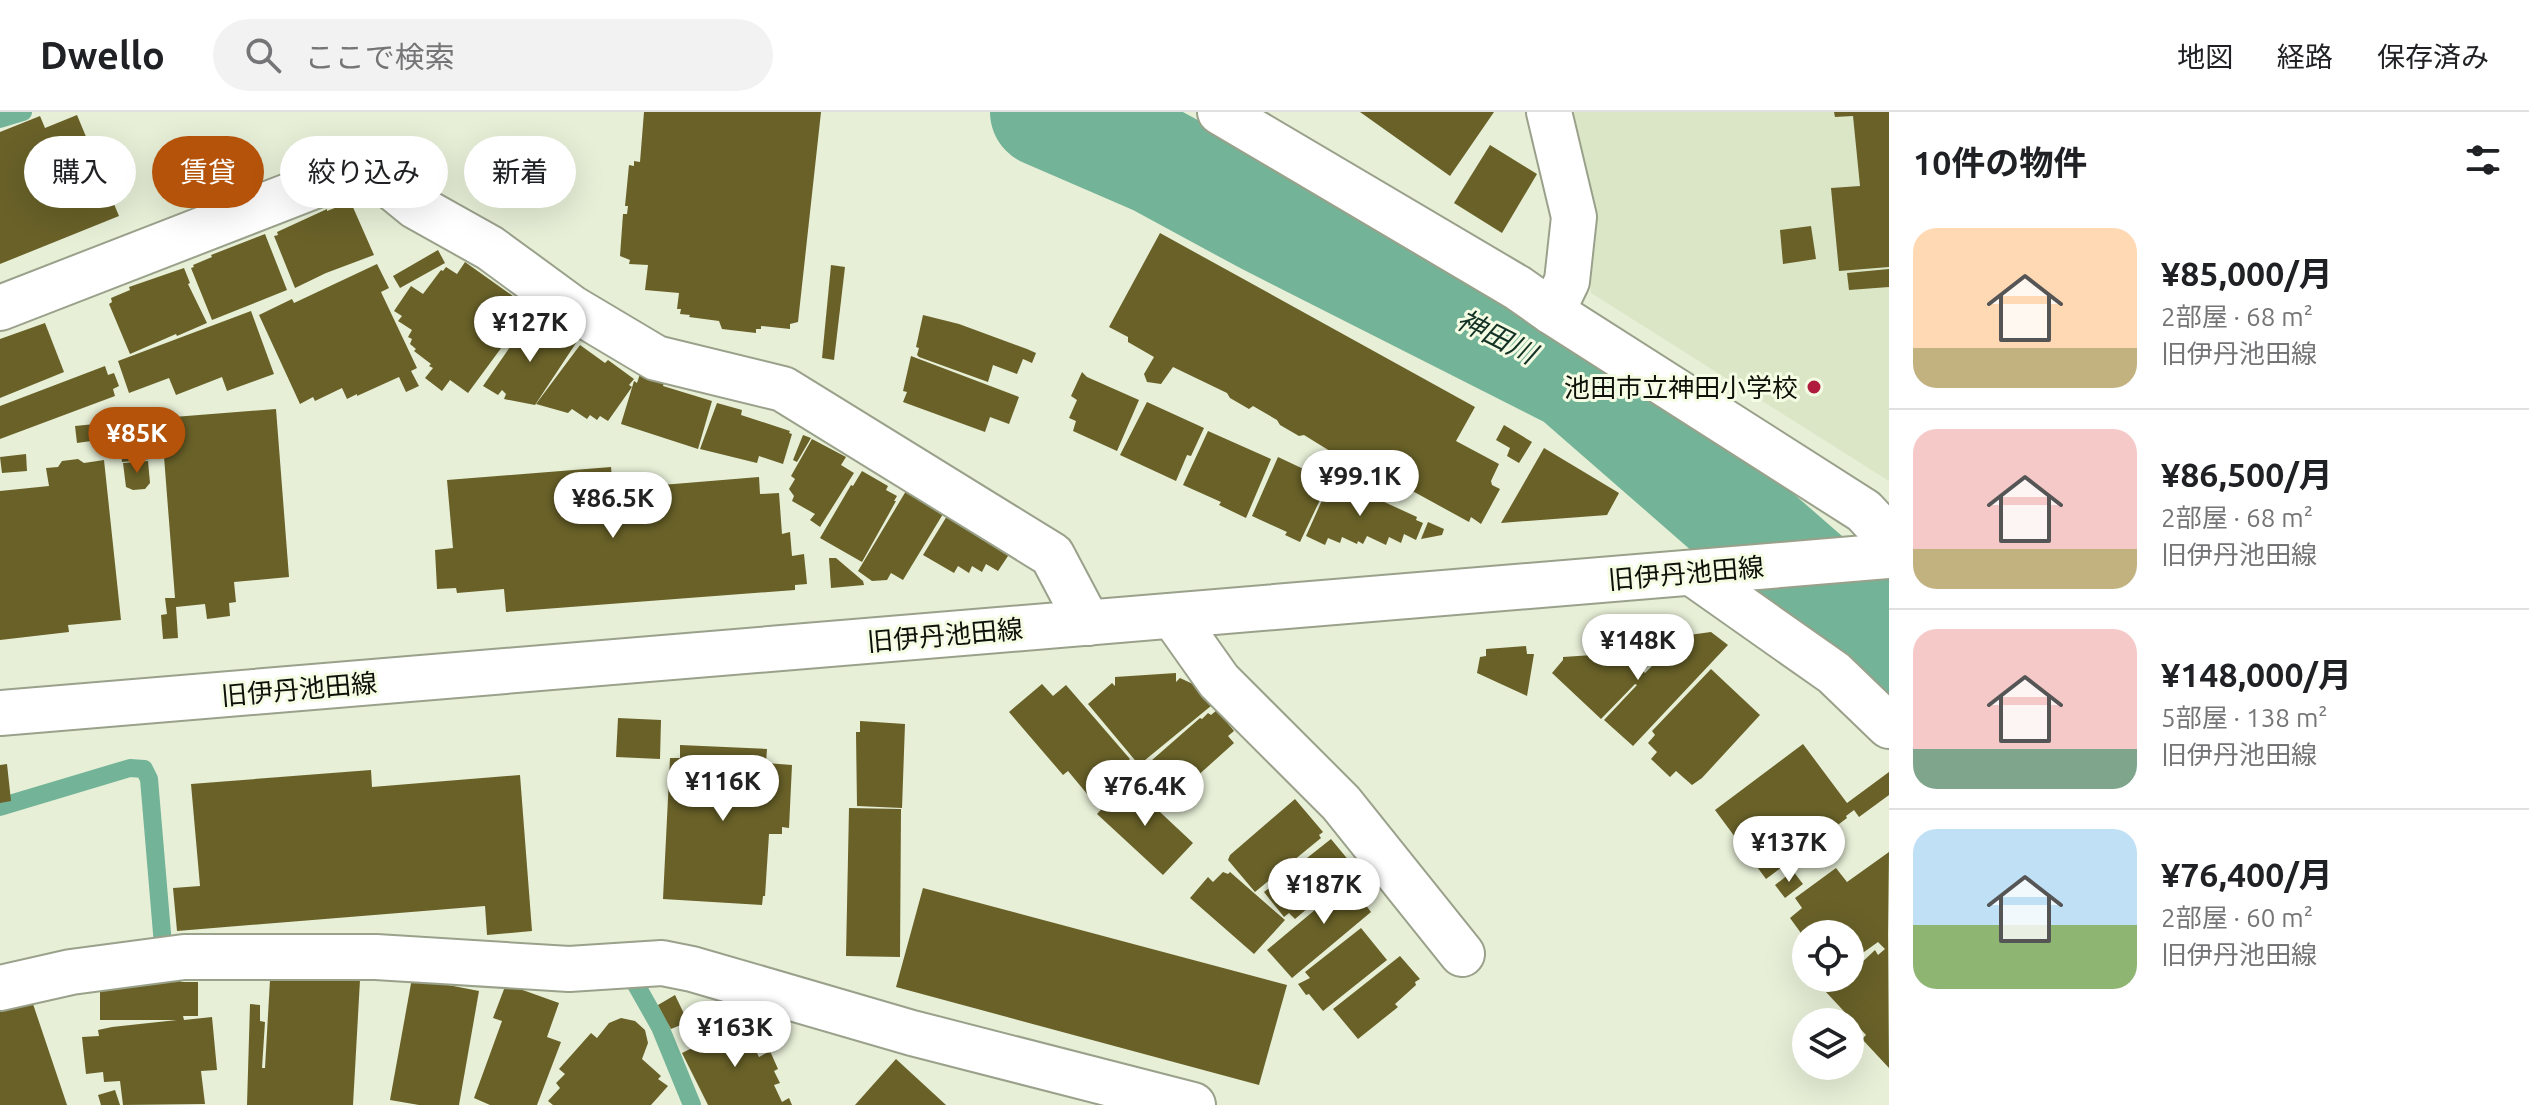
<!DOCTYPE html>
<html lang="ja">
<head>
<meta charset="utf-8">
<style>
	:root { --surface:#fff; --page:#f2f2f2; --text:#202124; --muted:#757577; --line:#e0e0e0; --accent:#b45309 }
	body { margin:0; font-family:Ubuntu,"Noto Sans JP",sans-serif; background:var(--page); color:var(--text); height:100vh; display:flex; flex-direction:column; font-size:30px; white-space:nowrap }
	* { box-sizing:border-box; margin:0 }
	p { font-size:26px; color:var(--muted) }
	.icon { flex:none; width:44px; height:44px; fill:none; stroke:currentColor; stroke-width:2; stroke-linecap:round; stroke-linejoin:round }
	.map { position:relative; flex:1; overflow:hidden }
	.sheet { display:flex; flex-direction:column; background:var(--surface); width:640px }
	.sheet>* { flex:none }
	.top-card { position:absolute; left:24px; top:24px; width:760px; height:72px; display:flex; gap:16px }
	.controls { position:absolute; left:1792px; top:808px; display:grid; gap:16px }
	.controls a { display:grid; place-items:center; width:72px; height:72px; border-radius:50%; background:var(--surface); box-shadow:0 8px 32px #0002; font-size:40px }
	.price { position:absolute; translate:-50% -68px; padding:0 18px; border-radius:28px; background:#fff; color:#222; font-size:26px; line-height:52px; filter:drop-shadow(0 2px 4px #0008) }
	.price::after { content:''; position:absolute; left:50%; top:48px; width:24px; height:18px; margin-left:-12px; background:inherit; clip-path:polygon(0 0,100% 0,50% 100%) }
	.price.current { background:var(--accent); color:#fff }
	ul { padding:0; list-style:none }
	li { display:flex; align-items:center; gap:24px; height:200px; padding:0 24px }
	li+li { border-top:2px solid var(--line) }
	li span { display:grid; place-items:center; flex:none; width:224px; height:160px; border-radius:24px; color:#555 }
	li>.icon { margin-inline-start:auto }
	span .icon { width:96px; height:96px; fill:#fffc; stroke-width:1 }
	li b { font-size:34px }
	h2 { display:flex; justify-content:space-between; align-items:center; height:96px; padding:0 24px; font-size:34px }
	.chip { padding:0 28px; border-radius:36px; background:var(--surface); box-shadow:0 8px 32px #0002; font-size:28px; line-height:72px }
	.chip.current { background:var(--accent); color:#fff }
	header { display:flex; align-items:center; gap:48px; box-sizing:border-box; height:112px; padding:0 40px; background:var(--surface); border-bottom:2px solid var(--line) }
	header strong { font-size:38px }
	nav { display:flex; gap:44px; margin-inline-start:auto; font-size:28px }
	.search { width:560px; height:72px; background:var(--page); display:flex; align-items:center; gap:20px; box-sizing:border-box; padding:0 28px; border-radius:44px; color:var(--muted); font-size:30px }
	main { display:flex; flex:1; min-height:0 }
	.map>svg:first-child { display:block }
</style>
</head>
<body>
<header>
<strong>Dwello</strong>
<div class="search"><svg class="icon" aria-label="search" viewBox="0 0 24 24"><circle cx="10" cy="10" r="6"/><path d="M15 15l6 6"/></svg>ここで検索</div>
<nav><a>地図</a><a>経路</a><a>保存済み</a></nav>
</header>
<main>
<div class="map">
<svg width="1889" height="993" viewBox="0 0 1889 993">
	<rect width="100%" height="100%" fill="#e7efd7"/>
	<polygon fill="#dbe6c7" points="1570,0 1889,0 1889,369 1591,181"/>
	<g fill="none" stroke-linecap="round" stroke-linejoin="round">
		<g stroke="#73b398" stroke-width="18">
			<polyline points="0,7 23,0"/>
			<polyline points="0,695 130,656 144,657 149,667 163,833"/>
			<polyline points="634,869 660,915 692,993"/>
		</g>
		<polyline stroke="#73b398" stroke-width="110" points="1045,0 1156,48 1265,107 1575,264 1889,538"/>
	</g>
	<g fill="#696128">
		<polygon points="644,0 821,0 798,210 790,212 790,217 761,214 761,217 756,217 756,221 722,217 719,209 689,205 690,203 680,202 681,197 677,197 679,181 645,178 648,153 629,152 630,148 620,144 623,102 627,102 628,94 625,94 629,53 634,54 634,49 640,50"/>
		<polygon points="1360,0 1494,0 1450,64"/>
		<polygon points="1834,0 1889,0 1889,155 1839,159 1831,76 1860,74 1853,4 1835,5"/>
		<polygon points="77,3 119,104 0,152 0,20 40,4 45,16"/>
		<polygon points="1490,33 1537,62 1502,121 1454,91"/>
		<polygon points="345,92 346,96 352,93 374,143 326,161 295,176 274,124 278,123 277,120 327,97 327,99"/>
		<polygon points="1811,114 1816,147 1783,152 1780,118"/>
		<polygon points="1160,121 1475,295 1456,329 1499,352 1491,369 1492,373 1500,377 1481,412 1471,405 1469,410 1407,376 1402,379 1382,369 1381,363 1355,350 1351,352 1304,323 1299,324 1280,313 1277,308 1253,294 1249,297 1230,286 1227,281 1173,255 1161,272 1147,270 1144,262 1154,245 1128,230 1128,225 1109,215"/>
		<polygon points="265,122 287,178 212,208 191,156 194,155 193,153 212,145 211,143"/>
		<polygon points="438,138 445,151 400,176 393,164"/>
		<polygon points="465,150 517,187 508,199 521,209 468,281 450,268 442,279 425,266 433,256 429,254 431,252 414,239 416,237 410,232 412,227 408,225 412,218 398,209 402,204 394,199 411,174 423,182 441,158 443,159 446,155 457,162"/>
		<polygon points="377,152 389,176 381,180 417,256 411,259 419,274 406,280 399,265 357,284 357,282 347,287 342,276 315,289 313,285 300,292 259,203 292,187 294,191"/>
		<polygon points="831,153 845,155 834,248 822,246"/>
		<polygon points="184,156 190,171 188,172 207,211 177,224 176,222 130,242 109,192 112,190 111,186 130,178 129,175"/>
		<polygon points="1889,157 1889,175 1849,178 1847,161"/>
		<polygon points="251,199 274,262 227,279 222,265 176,283 169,266 129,281 118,249"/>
		<polygon points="923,203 959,212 1027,237 1036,241 1032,251 1023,247 1017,262 993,253 988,270 919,245 917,243 919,236 916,235"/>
		<polygon points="528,209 549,223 555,215 576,231 535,293 504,287 506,282 502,278 498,283 483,274"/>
		<polygon points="45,211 64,260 0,286 0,227"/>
		<polygon points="580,233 605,251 608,248 634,267 629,273 632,275 608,309 600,304 597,308 590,303 587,307 572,297 568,301 536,292"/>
		<polygon points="911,244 1019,285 1009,312 990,305 985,320 903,290 907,280 903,279"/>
		<polygon points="105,254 108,263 114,261 119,274 113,277 115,284 0,327 0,294"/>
		<polygon points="1082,260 1087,265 1139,288 1117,339 1073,319 1076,309 1069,306 1077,288 1071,284"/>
		<polygon points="640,262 664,270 663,274 712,289 698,337 621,312 634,269 637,271"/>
		<polygon points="1147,290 1204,316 1191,344 1187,343 1176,369 1120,343"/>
		<polygon points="717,291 742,298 741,303 790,319 789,321 792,322 783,352 759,344 757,351 700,337"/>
		<polygon points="276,297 289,465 234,470 236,490 229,491 230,504 207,507 205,492 176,495 178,526 163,527 161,503 167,502 165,486 175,486 161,306"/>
		<polygon points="105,311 106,327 77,331 75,314"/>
		<polygon points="1504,313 1532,330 1519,351 1507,344 1510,336 1496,328"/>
		<polygon points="1208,319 1271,347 1246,406 1219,393 1221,390 1183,373"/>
		<polygon points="803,323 811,326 797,350 793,348"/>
		<polygon points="148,325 150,347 122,350 121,340 116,340 115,328"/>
		<polygon points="812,327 846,345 841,353 854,361 820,415 810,408 815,402 792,389 794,384 789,377 795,367 791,364"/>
		<polygon points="1544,336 1619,381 1607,403 1501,411"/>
		<polygon points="26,342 27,359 2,361 0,345"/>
		<polygon points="1278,345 1329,369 1300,430 1285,423 1287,420 1252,404"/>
		<polygon points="78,347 84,351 104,348 121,508 68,513 69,520 0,528 0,379 49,374 46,356 58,355 62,349"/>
		<polygon points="148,349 150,371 145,377 133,378 126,375 123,351"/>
		<polygon points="611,355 613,377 759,365 760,382 779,381 782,422 790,420 792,444 804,442 807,472 795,473 795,478 506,500 504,477 457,481 456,476 437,477 435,438 453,436 447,368"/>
		<polygon points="862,359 888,374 886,378 897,384 894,389 896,389 862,450 820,426 851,373 853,374"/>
		<polygon points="1332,366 1417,405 1416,408 1423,411 1416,428 1404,422 1401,431 1389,425 1386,433 1367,424 1363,432 1358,429 1357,432 1342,425 1340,431 1328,426 1325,433 1306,424"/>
		<polygon points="906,379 943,402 903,468 891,461 887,468 872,469 858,459"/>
		<polygon points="947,404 1010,441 998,459 986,452 982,460 972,454 969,461 958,454 954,461 923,443"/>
		<polygon points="1428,410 1444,417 1442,423 1421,427"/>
		<polygon points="829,446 836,446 863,469 864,473 831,476"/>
		<polygon points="1711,520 1728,533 1633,634 1604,608 1637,573 1635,572 1601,607 1552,561 1563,548 1563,545 1623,541 1624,547 1629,541 1659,538 1661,540 1643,559 1645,561 1669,537 1676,544 1685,534 1674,525"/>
		<polygon points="1526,534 1527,542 1534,542 1527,584 1477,561 1480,545 1486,544 1486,537"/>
		<polygon points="1711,557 1760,603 1702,666 1692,673 1676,659 1670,665 1651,647 1657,640 1648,631 1655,623 1652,619"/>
		<polygon points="1176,561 1176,570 1180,566 1208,579 1217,589 1139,653 1088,592 1112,571 1115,574 1115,565"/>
		<polygon points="1042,572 1053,584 1066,573 1130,647 1088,683 1068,659 1063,663 1009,600"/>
		<polygon points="1217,598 1234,619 1228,624 1234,631 1174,685 1172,683 1168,687 1143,656 1200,606 1202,607 1208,601 1211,603"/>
		<polygon points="618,606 661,608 660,647 616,645"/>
		<polygon points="860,609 905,612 902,696 857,694 856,620 860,620"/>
		<polygon points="1803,632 1847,691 1889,660 1889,683 1859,705 1854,698 1846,704 1847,706 1766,767 1715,698"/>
		<polygon points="680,633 767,637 766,651 792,653 789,716 782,715 782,722 769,722 765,784 763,784 762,793 663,787 670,646 680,646"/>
		<polygon points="7,652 11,689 0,691 0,653"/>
		<polygon points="371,658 372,675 520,663 532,819 487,823 485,794 177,819 173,776 200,774 191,672"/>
		<polygon points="1127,669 1193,731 1163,763 1097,702"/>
		<polygon points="1295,687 1323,720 1319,723 1321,726 1255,780 1228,748 1230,743"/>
		<polygon points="849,696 901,697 900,845 846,844"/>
		<polygon points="1331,727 1355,756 1295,807 1289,801 1284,805 1264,780"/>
		<polygon points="1889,740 1888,822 1889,956 1862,927 1866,923 1826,880 1841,866 1850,866 1850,857 1856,852 1858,854 1875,838 1878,843 1885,837 1878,830 1850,850 1850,822 1806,822 1806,828 1790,806 1802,796 1795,786 1836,756 1847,770"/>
		<polygon points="1793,759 1803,772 1785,786 1775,773"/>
		<polygon points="1223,760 1228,762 1230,760 1285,808 1254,842 1190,786 1208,765 1213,770"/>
		<polygon points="1359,761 1377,781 1365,792 1371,800 1292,866 1267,838"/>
		<polygon points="923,776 1287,873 1259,973 896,875"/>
		<polygon points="1361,816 1387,848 1323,899 1309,882 1306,883 1298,872 1310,866 1305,860"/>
		<polygon points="1400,844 1420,867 1415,870 1416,873 1395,892 1398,895 1358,927 1333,897"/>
		<polygon points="282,864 360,868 353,993 247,993 250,892 260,893 260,909 265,910 262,956 265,956 270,868 282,869"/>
		<polygon points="182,866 181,870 198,870 198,904 183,904 184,908 212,905 217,958 201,959 205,992 123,993 120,969 104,970 103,960 86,962 82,925 99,924 98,918 112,915 177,908 100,908 100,873"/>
		<polygon points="412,866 479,879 459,993 419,993 390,988"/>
		<polygon points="506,872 559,891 547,925 561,930 537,993 490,993 474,986 502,909 493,906"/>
		<polygon points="675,883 688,910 671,917 658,893"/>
		<polygon points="32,889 67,993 0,993 0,894"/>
		<polygon points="621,906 635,909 645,918 648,931 642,947 661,964 658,967 668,974 651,993 553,993 548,989 560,976 556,971 565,962 559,957 591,921 597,926 609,911"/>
		<polygon points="751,907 765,937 757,941 759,945 770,939 778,957 774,959 780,971 774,973 782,990 789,986 792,993 708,993 682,941"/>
		<polygon points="896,947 946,993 855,993"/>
		<polygon points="115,978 120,993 101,993 98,983"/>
	</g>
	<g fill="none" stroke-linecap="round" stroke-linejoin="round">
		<defs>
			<g id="minor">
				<polyline points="1220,0 1518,176 1552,200 1864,399 1889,426"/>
				<polyline points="1549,0 1574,105 1567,169 1552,200"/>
				<polyline points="0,196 366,54 415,94 490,136 572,196 656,246 783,277 1052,443 1088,511"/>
				<polyline points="1692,461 1834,561 1889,614"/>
				<polyline points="1173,504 1219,569 1341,691 1462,842"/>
				<polyline points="0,601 1889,444"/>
				<polyline points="0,876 71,860 184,845 376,845 569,857 662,851 692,857 912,921 1193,993"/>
			</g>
		</defs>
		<use href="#minor" stroke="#9aa18b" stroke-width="48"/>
		<use href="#minor" stroke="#fff" stroke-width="44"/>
	</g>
	<circle fill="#b01c3d" stroke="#f4fde4" stroke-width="3" cx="1814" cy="275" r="8"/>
	<g text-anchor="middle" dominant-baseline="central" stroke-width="6" stroke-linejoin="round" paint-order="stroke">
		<g font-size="26" fill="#0e1109" stroke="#f4fde4" text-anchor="end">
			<text x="1798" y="275">池田市立神田小学校</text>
		</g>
		<g font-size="26" fill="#0e1109" stroke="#f4fde4">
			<text transform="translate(1686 461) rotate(-5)">旧伊丹池田線</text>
			<text transform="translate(945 523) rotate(-5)">旧伊丹池田線</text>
			<text transform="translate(299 577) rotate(-5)">旧伊丹池田線</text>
		</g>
		<g font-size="28" font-style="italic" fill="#143226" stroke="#f4fde4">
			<text transform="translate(1497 224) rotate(27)">神田川</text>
		</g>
	</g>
</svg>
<div class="controls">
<a><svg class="icon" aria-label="locate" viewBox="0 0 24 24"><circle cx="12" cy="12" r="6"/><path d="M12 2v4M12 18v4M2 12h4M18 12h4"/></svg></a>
<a><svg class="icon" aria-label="layers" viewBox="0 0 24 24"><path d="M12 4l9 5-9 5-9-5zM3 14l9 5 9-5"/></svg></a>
</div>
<b class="price" style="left:530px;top:252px">¥127K</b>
<b class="price current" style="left:137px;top:363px">¥85K</b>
<b class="price" style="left:1360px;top:406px">¥99.1K</b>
<b class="price" style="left:613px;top:428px">¥86.5K</b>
<b class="price" style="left:1638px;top:570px">¥148K</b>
<b class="price" style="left:723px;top:711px">¥116K</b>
<b class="price" style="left:1145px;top:716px">¥76.4K</b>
<b class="price" style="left:1789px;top:772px">¥137K</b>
<b class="price" style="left:1324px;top:814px">¥187K</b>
<b class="price" style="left:735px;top:957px">¥163K</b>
<div class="top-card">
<a class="chip">購入</a>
<a class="chip current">賃貸</a>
<a class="chip">絞り込み</a>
<a class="chip">新着</a>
</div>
</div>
<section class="sheet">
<h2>10件の物件<svg class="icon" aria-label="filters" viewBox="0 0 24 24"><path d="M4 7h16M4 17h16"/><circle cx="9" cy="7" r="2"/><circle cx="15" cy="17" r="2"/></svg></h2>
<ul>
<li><span style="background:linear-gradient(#ffd9b3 75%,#c2b280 0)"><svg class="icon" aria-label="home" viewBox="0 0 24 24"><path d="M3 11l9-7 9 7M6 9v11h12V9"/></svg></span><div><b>¥85,000/月</b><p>2部屋 · 68 m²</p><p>旧伊丹池田線</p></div></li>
<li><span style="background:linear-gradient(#f6c9c9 75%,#c2b280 0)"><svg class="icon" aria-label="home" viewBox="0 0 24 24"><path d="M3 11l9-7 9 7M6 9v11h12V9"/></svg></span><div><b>¥86,500/月</b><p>2部屋 · 68 m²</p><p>旧伊丹池田線</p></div></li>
<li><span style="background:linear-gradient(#f6c9c9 75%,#7fa58c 0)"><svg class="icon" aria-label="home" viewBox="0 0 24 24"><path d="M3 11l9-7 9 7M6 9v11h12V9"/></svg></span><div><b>¥148,000/月</b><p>5部屋 · 138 m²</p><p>旧伊丹池田線</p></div></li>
<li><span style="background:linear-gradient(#bfe0f5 60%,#8fb573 0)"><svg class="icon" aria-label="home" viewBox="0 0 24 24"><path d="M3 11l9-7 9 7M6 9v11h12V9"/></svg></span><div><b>¥76,400/月</b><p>2部屋 · 60 m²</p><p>旧伊丹池田線</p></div></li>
</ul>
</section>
</main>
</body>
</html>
